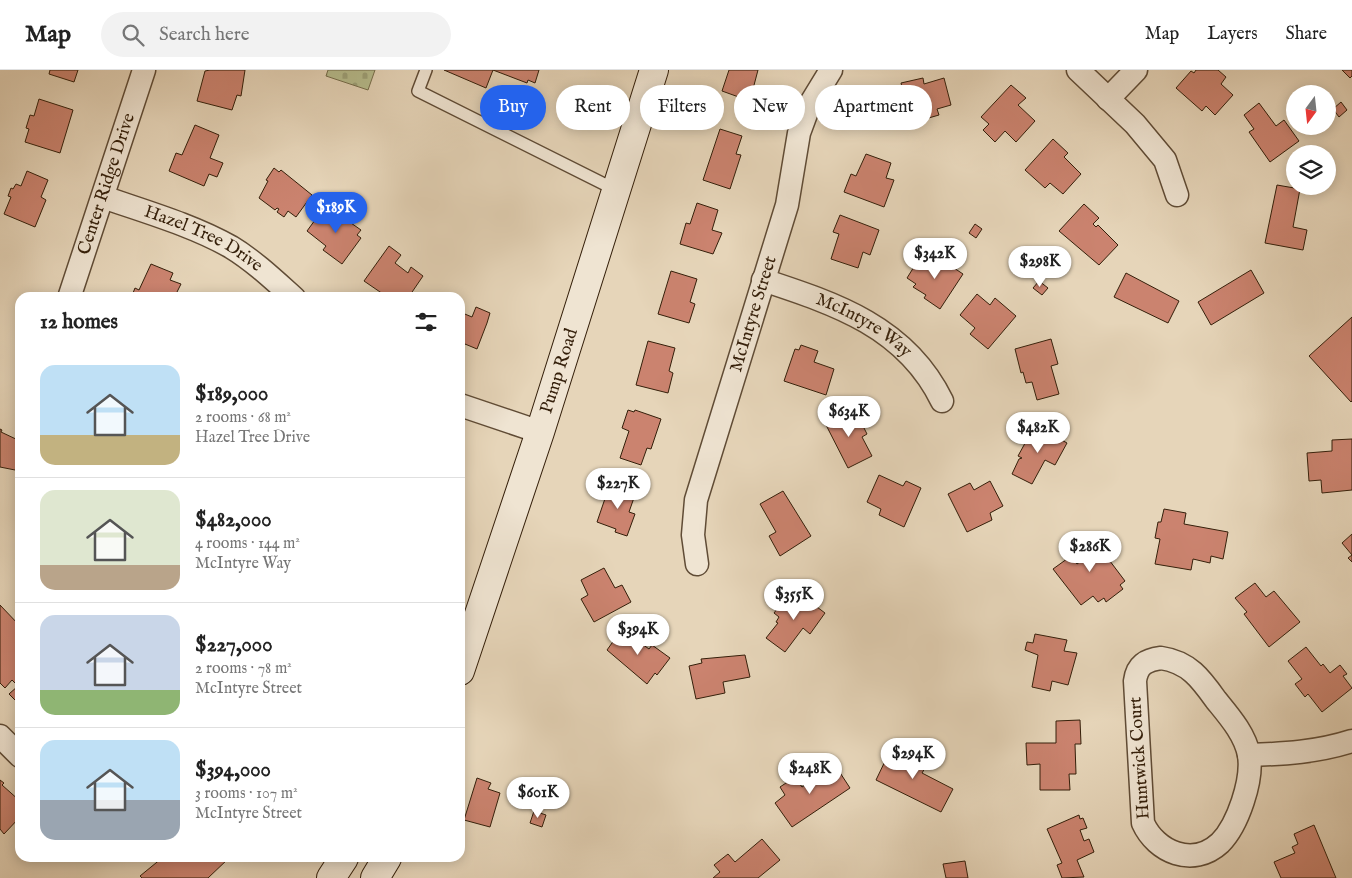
<!DOCTYPE html>
<html lang="en">
<head>
<meta charset="utf-8">
<style>
	:root { --surface:#fff; --page:#f2f2f2; --text:#222; --muted:#767676; --line:#e0e0e0; --accent:#2563eb }
	body { margin:0; font-family:"IM FELL English",serif; background:var(--page); color:var(--text); height:100vh; display:flex; flex-direction:column; font-size:19px; white-space:nowrap }
	* { box-sizing:border-box; margin:0 }
	p { font-size:16px; color:var(--muted) }
	.icon { flex:none; width:28px; height:28px; fill:none; stroke:currentColor; stroke-width:2; stroke-linecap:round; stroke-linejoin:round }
	.map { position:relative; flex:1; overflow:hidden }
	.sheet { position:absolute; left:15px; top:222px; width:450px; height:570px; display:flex; flex-direction:column; background:var(--surface); border-radius:15px; box-shadow:0 2px 12px #0003 }
	.sheet>* { flex:none }
	.banner { position:absolute; left:480px; top:15px; width:475px; height:45px; display:flex; gap:10px }
	.needle { width:32px; rotate:195deg }
	.buttons { position:absolute; left:1286px; top:15px; display:grid; gap:10px }
	.buttons a { display:grid; place-items:center; width:50px; height:50px; border-radius:50%; background:var(--surface); box-shadow:0 2px 12px #0003; font-size:25px }
	.price { position:absolute; translate:-50% -42px; padding:0 11px; border-radius:18px; background:#fff; color:#222; font-size:16px; line-height:32px; filter:drop-shadow(0 1px 2px #0008) }
	.price::after { content:''; position:absolute; left:50%; top:30px; width:15px; height:11px; margin-left:-8px; background:inherit; clip-path:polygon(0 0,100% 0,50% 100%) }
	.price.active { background:var(--accent); color:#fff }
	ul { padding:0; list-style:none }
	li { display:flex; align-items:center; gap:15px; height:125px; padding:0 25px }
	li+li { border-top:1px solid var(--line) }
	li span { display:grid; place-items:center; flex:none; width:140px; height:100px; border-radius:15px; color:#555 }
	li>.icon { margin-inline-start:auto }
	span .icon { width:60px; height:60px; fill:#fffc; stroke-width:1 }
	li b { font-size:21px }
	h2 { display:flex; justify-content:space-between; align-items:center; height:60px; padding:0 25px; font-size:21px }
	.tag { padding:0 18px; border-radius:22px; background:var(--surface); box-shadow:0 2px 12px #0003; font-size:18px; line-height:45px }
	.tag.active { background:var(--accent); color:#fff }
	header { display:flex; align-items:center; gap:30px; box-sizing:border-box; height:70px; padding:0 25px; background:var(--surface); border-bottom:1px solid var(--line) }
	header strong { font-size:24px }
	nav { display:flex; gap:28px; margin-inline-start:auto; font-size:18px }
	.search { width:350px; height:45px; background:var(--page); display:flex; align-items:center; gap:12px; box-sizing:border-box; padding:0 18px; border-radius:28px; color:var(--muted); font-size:19px }
	.map>svg:first-child { display:block }
</style>
</head>
<body>
<header>
<strong>Map</strong>
<div class="search"><svg class="icon" aria-label="search" viewBox="0 0 24 24"><circle cx="10" cy="10" r="6"/><path d="M15 15l6 6"/></svg>Search here</div>
<nav><a>Map</a><a>Layers</a><a>Share</a></nav>
</header>
<div class="map">
<svg width="1352" height="808" viewBox="0 0 1352 808">
	<defs>
		<pattern id="cemetery-stones" width="16" height="16" patternUnits="userSpaceOnUse" patternTransform="scale(1.25)"><rect width="16" height="16" fill="#b7bd8e"/><path d="M2 7V4a2 2 0 0 1 4 0v3zM10 15v-3a2 2 0 0 1 4 0v3z" fill="#9ea279"/></pattern>
	</defs>
	<rect width="100%" height="100%" fill="#e6d5b9"/>
	<filter id="stains"><feTurbulence type="fractalNoise" baseFrequency=".004" numOctaves="4"/><feColorMatrix values="0 0 0 0 .2 0 0 0 0 .09 0 0 0 0 .02 0 0 0 .5 -.17"/></filter>
	<radialGradient id="worn" r=".72"><stop offset=".6" stop-color="#630" stop-opacity="0"/><stop offset="1" stop-color="#630" stop-opacity=".3"/></radialGradient>
	<polygon fill="url(#cemetery-stones)" stroke="#766e4c" points="328,0 375,0 368,20 326,6"/>
	<g fill="#cb836f" stroke="#341f0a">
		<polygon points="50,0 78,0 74,12 49,4"/>
		<polygon points="210,0 245,0 241,26 237,25 232,40 197,31 205,1"/>
		<polygon points="444,0 539,0 535,13 528,10 527,13 493,0 486,18"/>
		<polygon points="729,0 758,0 753,19 751,18 747,30 722,21"/>
		<polygon points="1196,0 1218,0 1226,7 1221,14 1233,25 1215,45 1206,36 1202,41 1176,18 1191,1 1194,3"/>
		<polygon points="1342,0 1352,0 1352,6 1350,8"/>
		<polygon points="923,8 924,14 944,8 951,35 937,39 939,45 911,53 901,13"/>
		<polygon points="1011,15 1026,28 1018,35 1035,51 1016,72 1005,61 995,72 983,60 989,54 981,47"/>
		<polygon points="39,29 73,40 60,83 25,72 29,59 26,58 30,45 34,46"/>
		<polygon points="1341,32 1347,40 1339,47 1333,39"/>
		<polygon points="1259,33 1276,56 1284,50 1299,71 1270,92 1249,62 1254,59 1244,45"/>
		<polygon points="195,55 219,65 210,88 223,93 217,107 209,104 204,116 169,101 176,83 182,85"/>
		<polygon points="720,59 742,66 736,84 741,85 730,119 703,110"/>
		<polygon points="1053,69 1068,83 1064,87 1081,104 1063,124 1050,113 1045,118 1025,100"/>
		<polygon points="866,84 891,93 886,108 894,110 884,137 844,122 851,104 856,106"/>
		<polygon points="274,98 279,102 281,100 312,125 296,147 288,141 284,147 277,142 279,139 277,138 275,140 259,128 268,111 266,110"/>
		<polygon points="27,101 48,110 41,127 46,130 35,157 4,144 11,127 8,126 11,118 13,119 16,114 21,116"/>
		<polygon points="1277,115 1300,119 1293,157 1307,160 1303,180 1265,173"/>
		<polygon points="697,133 718,140 712,160 722,163 713,184 680,174 686,153 690,154"/>
		<polygon points="1084,134 1099,148 1093,154 1096,157 1098,155 1118,175 1099,195 1059,161"/>
		<polygon points="342,138 355,148 351,153 361,160 357,165 361,168 342,194 323,180 326,176 307,161 323,139 335,148"/>
		<polygon points="840,145 879,160 870,185 863,182 858,198 831,189 839,164 833,162"/>
		<polygon points="975,154 982,159 976,168 969,163"/>
		<polygon points="389,176 401,185 395,193 408,203 411,197 423,206 408,228 381,228 383,224 364,211"/>
		<polygon points="922,184 938,195 942,190 963,204 940,239 924,228 926,225 913,217 916,214 907,208"/>
		<polygon points="151,194 173,203 170,210 181,214 174,228 131,228 135,218 139,220"/>
		<polygon points="1251,200 1264,223 1211,255 1198,232"/>
		<polygon points="671,201 697,209 690,232 695,234 689,253 658,244"/>
		<polygon points="1126,203 1179,231 1168,253 1114,227"/>
		<polygon points="1039,211 1048,218 1042,225 1033,218"/>
		<polygon points="977,224 990,235 995,228 1016,246 988,279 970,264 975,258 960,245"/>
		<polygon points="476,237 490,243 487,253 477,279 465,274 463,279 460,278 460,242 472,247"/>
		<polygon points="1352,247 1352,331 1351,332 1309,286"/>
		<polygon points="1051,269 1058,294 1051,296 1059,324 1037,330 1032,312 1026,313 1023,302 1021,303 1015,279"/>
		<polygon points="648,271 675,278 669,301 673,303 668,323 636,315"/>
		<polygon points="801,275 818,281 814,292 834,299 826,325 784,311 795,279 799,280"/>
		<polygon points="854,338 867,364 862,367 872,386 848,398 825,353"/>
		<polygon points="628,340 634,342 635,340 661,349 651,379 647,378 641,395 620,388 629,361 622,358"/>
		<polygon points="1035,355 1067,373 1055,395 1045,390 1032,414 1012,404 1019,389 1022,388 1018,386"/>
		<polygon points="0,359 2,360 1,362 20,371 20,401 0,397"/>
		<polygon points="1352,369 1352,420 1322,423 1321,410 1309,411 1307,383 1332,381 1332,370"/>
		<polygon points="879,405 903,416 906,411 921,418 904,457 879,445 881,439 867,432"/>
		<polygon points="990,411 1003,436 990,443 992,450 967,462 948,424 970,413 974,420"/>
		<polygon points="610,414 636,422 629,442 635,444 627,466 615,462 616,459 597,452"/>
		<polygon points="783,421 811,466 780,486 769,466 776,462 760,434"/>
		<polygon points="1164,439 1186,443 1184,454 1228,462 1223,489 1211,486 1210,493 1193,489 1191,500 1155,494 1160,469 1155,468 1158,452 1161,452"/>
		<polygon points="1088,462 1125,511 1120,515 1123,519 1106,532 1104,528 1098,532 1093,526 1081,535 1053,499 1071,486 1077,494 1085,488 1074,473"/>
		<polygon points="1352,464 1352,492 1348,488 1352,485 1342,473"/>
		<polygon points="604,498 615,518 622,515 631,532 594,552 581,529 588,525 581,510"/>
		<polygon points="1255,513 1266,527 1274,521 1300,552 1269,577 1244,544 1247,542 1235,528"/>
		<polygon points="797,522 825,543 810,564 803,558 785,582 766,568 778,553 776,552 779,547 774,543 787,526 791,530"/>
		<polygon points="0,535 20,556 20,635 9,624 18,616 12,610 5,618 0,613"/>
		<polygon points="622,559 649,579 652,575 670,588 657,605 655,603 647,614 607,580"/>
		<polygon points="1035,564 1067,570 1064,581 1077,583 1068,615 1052,611 1050,621 1032,617 1038,585 1025,580 1027,572 1033,573"/>
		<polygon points="1306,577 1321,596 1323,594 1330,603 1340,595 1347,604 1343,606 1352,618 1322,642 1308,624 1305,627 1295,614 1302,609 1288,591"/>
		<polygon points="745,585 750,607 723,612 725,623 696,629 689,596 702,593 701,589"/>
		<polygon points="1080,650 1081,674 1075,674 1076,704 1069,704 1070,720 1040,720 1040,694 1027,695 1026,673 1056,673 1056,651"/>
		<polygon points="897,678 928,693 922,703 953,719 941,742 876,710 888,685 892,687"/>
		<polygon points="835,695 850,718 792,757 775,733 785,725 780,717 795,707 802,717"/>
		<polygon points="477,708 491,713 488,719 500,723 490,757 464,750"/>
		<polygon points="0,710 4,713 2,715 20,731 20,747 4,764 0,759"/>
		<polygon points="534,741 546,745 542,757 530,753"/>
		<polygon points="1079,745 1080,749 1083,748 1087,758 1080,760 1084,771 1089,769 1094,782 1077,790 1084,807 1062,808 1057,795 1062,793 1047,759"/>
		<polygon points="1314,755 1336,808 1281,808 1274,792 1295,783 1292,777 1298,774 1294,764"/>
		<polygon points="762,769 780,790 758,808 713,808 720,802 714,795 728,784 735,792"/>
		<polygon points="162,788 229,788 208,808 142,808 140,806"/>
		<polygon points="965,791 968,808 946,808 943,794"/>
	</g>
	<g fill="none" stroke-linecap="round" stroke-linejoin="round">
		<defs>
			<polyline id="service" points="426,0 418,21 616,120"/>
			<g id="minor">
				<polyline points="1078,0 1135,54 1165,90 1177,125"/>
				<polyline points="1108,29 1136,0"/>
				<path id="s1" d="M 103,127 C 146,142 192,155 231,177 C 254,191 274,210 294,228"/>
				<path id="s2" d="M 763,210 C 836,234 906,257 942,331"/>
				<path id="s3" d="M 69,228 L 144,0"/>
				<polyline points="460,335 540,362"/>
				<path id="s4" d="M 697,494 L 693,465 L 696,430 L 787,135 L 799,63 L 809,36 L 831,0"/>
				<path d="M 1161,588 C 1189,592 1201,609 1216,630 C 1229,646 1245,664 1249,685 C 1253,710 1238,755 1220,773 C 1193,798 1156,782 1143,753 L 1135,611 C 1137,595 1146,590 1161,588 Z"/>
				<polyline points="0,666 20,686"/>
				<path d="M 1249,685 C 1284,684 1318,682 1352,671"/>
			</g>
			<g id="secondary">
				<path id="s5" d="M 460,601 L 540,362 L 654,0"/>
				<polyline points="331,808 344,788"/>
				<polyline points="375,808 387,788"/>
			</g>
		</defs>
		<use href="#service" stroke="#604c36" stroke-width="14"/>
		<use href="#minor" stroke="#604c36" stroke-width="25"/>
		<use href="#secondary" stroke="#341f0a" stroke-width="30"/>
		<use href="#service" stroke="#efe4d2" stroke-width="11"/>
		<use href="#minor" stroke="#efe4d2" stroke-width="22"/>
		<use href="#secondary" stroke="#efe4d2" stroke-width="28"/>
	</g>
	<g text-anchor="middle" dominant-baseline="central" stroke-width="4.5" stroke-linejoin="round" paint-order="stroke">
		<g font-size="18" fill="#341f0a" stroke="#efe4d2">
			<text stroke="none"><textPath href="#s3" startOffset="120">Center Ridge Drive</textPath></text>
			<text stroke="none"><textPath href="#s1" startOffset="109">Hazel Tree Drive</textPath></text>
			<text stroke="none"><textPath href="#s4" startOffset="259">McIntyre Street</textPath></text>
			<text stroke="none"><textPath href="#s2" startOffset="111">McIntyre Way</textPath></text>
			<text stroke="none"><textPath href="#s5" startOffset="316">Pump Road</textPath></text>
			<text transform="translate(1140 688) rotate(-94)">Huntwick Court</text>
		</g>
	</g>
	<rect width="100%" height="100%" filter="url(#stains)"/>
	<rect width="100%" height="100%" fill="url(#worn)"/>
</svg>
<div class="buttons">
<a><svg class="needle" viewBox="-14 -14 28 28"><path d="M0-13l5 13h-10z" fill="#e53935"/><path d="M0 13l5-13h-10z" fill="#767676"/></svg></a>
<a><svg class="icon" aria-label="layers" viewBox="0 0 24 24"><path d="M12 4l9 5-9 5-9-5zM3 14l9 5 9-5"/></svg></a>
</div>
<b class="price active" style="left:336px;top:164px">$189K</b>
<b class="price" style="left:935px;top:210px">$342K</b>
<b class="price" style="left:1040px;top:218px">$298K</b>
<b class="price" style="left:849px;top:368px">$634K</b>
<b class="price" style="left:1038px;top:384px">$482K</b>
<b class="price" style="left:618px;top:440px">$227K</b>
<b class="price" style="left:1090px;top:503px">$286K</b>
<b class="price" style="left:794px;top:551px">$355K</b>
<b class="price" style="left:638px;top:586px">$394K</b>
<b class="price" style="left:913px;top:710px">$294K</b>
<b class="price" style="left:810px;top:725px">$248K</b>
<b class="price" style="left:538px;top:749px">$601K</b>
<div class="banner">
<a class="tag active">Buy</a>
<a class="tag">Rent</a>
<a class="tag">Filters</a>
<a class="tag">New</a>
<a class="tag">Apartment</a>
</div>
<section class="sheet">
<h2>12 homes<svg class="icon" aria-label="filters" viewBox="0 0 24 24"><path d="M4 7h16M4 17h16"/><circle cx="9" cy="7" r="2"/><circle cx="15" cy="17" r="2"/></svg></h2>
<ul>
<li><span style="background:linear-gradient(#bfe0f5 70%,#c2b280 0)"><svg class="icon" aria-label="home" viewBox="0 0 24 24"><path d="M3 11l9-7 9 7M6 9v11h12V9"/></svg></span><div><b>$189,000</b><p>2 rooms · 68 m²</p><p>Hazel Tree Drive</p></div></li>
<li><span style="background:linear-gradient(#dfe7d0 75%,#b9a48a 0)"><svg class="icon" aria-label="home" viewBox="0 0 24 24"><path d="M3 11l9-7 9 7M6 9v11h12V9"/></svg></span><div><b>$482,000</b><p>4 rooms · 144 m²</p><p>McIntyre Way</p></div></li>
<li><span style="background:linear-gradient(#c9d6e8 75%,#8fb573 0)"><svg class="icon" aria-label="home" viewBox="0 0 24 24"><path d="M3 11l9-7 9 7M6 9v11h12V9"/></svg></span><div><b>$227,000</b><p>2 rooms · 78 m²</p><p>McIntyre Street</p></div></li>
<li><span style="background:linear-gradient(#bfe0f5 60%,#9aa5b1 0)"><svg class="icon" aria-label="home" viewBox="0 0 24 24"><path d="M3 11l9-7 9 7M6 9v11h12V9"/></svg></span><div><b>$394,000</b><p>3 rooms · 107 m²</p><p>McIntyre Street</p></div></li>
</ul>
</section>
</div>
</body>
</html>
